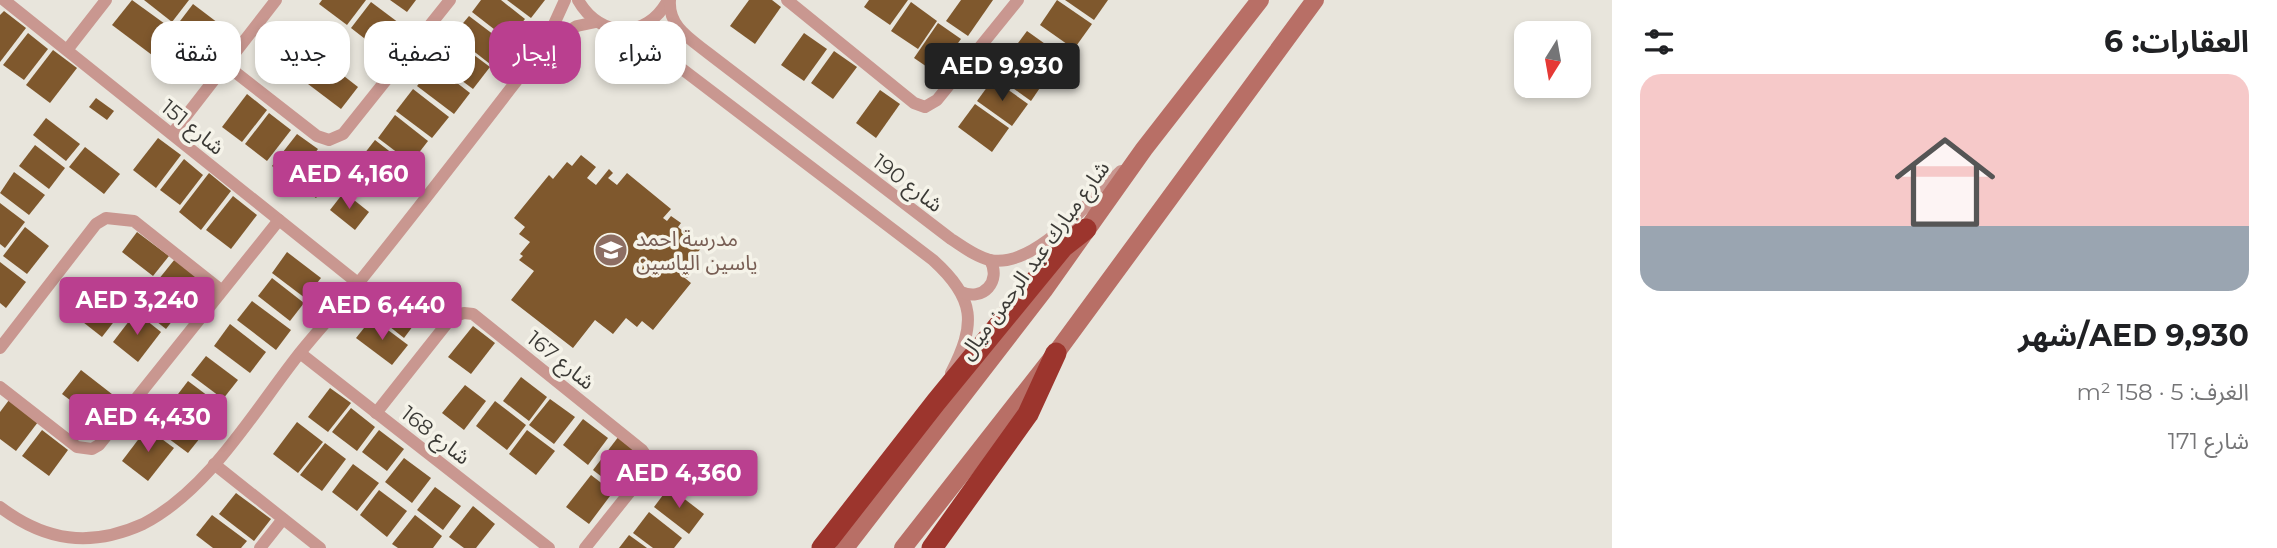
<!DOCTYPE html>
<html lang="ar">
<head>
<meta charset="utf-8">
<style>
	:root { --surface:#fff; --page:#f2f2f2; --text:#202124; --muted:#757577; --line:#e0e0e0; --accent:#ba3f8f }
	body { margin:0; font-family:Montserrat,"Noto Sans Arabic",sans-serif; background:var(--page); color:var(--text); direction:rtl; height:100vh; display:flex; flex-direction:column; font-size:26px; white-space:nowrap }
	* { box-sizing:border-box; margin:0 }
	p { font-size:23px; color:var(--muted) }
	.icon { flex:none; width:38px; height:38px; fill:none; stroke:currentColor; stroke-width:2; stroke-linecap:round; stroke-linejoin:round }
	.map { position:relative; flex:1; overflow:hidden; direction:ltr }
	.drawer { display:flex; flex-direction:column; background:var(--surface); width:665px }
	.drawer>* { flex:none }
	.top-card { position:absolute; left:21px; top:21px; width:665px; height:63px; direction:rtl; display:flex; gap:14px }
	.needle { width:46px; rotate:191deg }
	.tools { position:absolute; left:1514px; top:21px; display:grid; gap:14px }
	.tools a { display:grid; place-items:center; width:77px; height:77px; border-radius:14px; background:var(--surface); box-shadow:0 4px 10px #0003; font-size:35px }
	.price { position:absolute; translate:-50% -60px; padding:0 16px; border-radius:7px; background:var(--accent); color:#fff; font-size:23px; line-height:46px; filter:drop-shadow(0 2px 4px #0008) }
	.price::after { content:''; position:absolute; left:50%; top:42px; width:21px; height:16px; margin-left:-10px; background:inherit; clip-path:polygon(0 0,100% 0,50% 100%) }
	.price.selected { background:#222; color:#fff }
	ul { padding:0; list-style:none }
	li { display:grid; align-content:center; gap:14px; height:371px; padding:0 28px }
	li+li { border-top:2px solid var(--line) }
	li span { display:grid; place-items:center; height:217px; border-radius:21px; color:#555 }
	li>.icon { margin-inline-start:auto }
	span .icon { width:126px; height:126px; fill:#fffc; stroke-width:1 }
	li b { font-size:30px }
	h2 { display:flex; justify-content:space-between; align-items:center; height:84px; padding:0 28px; font-size:30px }
	.pill { padding:0 24px; border-radius:21px; background:var(--surface); box-shadow:0 4px 10px #0003; font-size:24px; line-height:63px }
	.pill.selected { background:var(--accent); color:#fff }
	main { display:flex; flex:1; min-height:0 }
	.map>svg:first-child { display:block }
</style>
</head>
<body>
<main>
<section class="drawer">
<h2>العقارات: 6<svg class="icon" aria-label="filters" viewBox="0 0 24 24"><path d="M4 7h16M4 17h16"/><circle cx="9" cy="7" r="2"/><circle cx="15" cy="17" r="2"/></svg></h2>
<ul>
<li><span style="background:linear-gradient(#f6c9c9 70%,#9aa5b1 0)"><svg class="icon" aria-label="home" viewBox="0 0 24 24"><path d="M3 11l9-7 9 7M6 9v11h12V9"/></svg></span><div><b>AED 9,930/شهر</b><p>الغرف: 5 · 158 m²</p><p>شارع 171</p></div></li>
</ul>
</section>
<div class="map">
<svg width="1612" height="548" viewBox="0 0 1612 548">
	<rect width="100%" height="100%" fill="#e8e5dc"/>
	<g fill="#7f582d">
		<polygon points="132,0 172,29 152,55 112,25"/>
		<polygon points="144,0 189,0 172,22"/>
		<polygon points="322,0 366,0 347,25 319,4"/>
		<polygon points="390,0 416,0 407,12"/>
		<polygon points="481,0 501,0 525,19 508,40 472,12"/>
		<polygon points="507,0 545,0 531,18"/>
		<polygon points="749,0 772,0 781,7 755,44 730,26"/>
		<polygon points="869,0 908,0 890,25 864,7"/>
		<polygon points="961,0 993,0 968,36 946,21"/>
		<polygon points="1057,0 1092,24 1074,49 1040,25"/>
		<polygon points="1065,0 1108,0 1094,20"/>
		<polygon points="371,2 399,23 378,49 351,28"/>
		<polygon points="911,2 937,21 918,49 891,31"/>
		<polygon points="193,4 222,26 203,51 174,29"/>
		<polygon points="4,11 26,28 0,62 0,15"/>
		<polygon points="469,16 506,44 490,64 453,35"/>
		<polygon points="938,23 961,39 936,73 914,58"/>
		<polygon points="1027,31 1062,56 1048,77 1012,51"/>
		<polygon points="174,32 204,54 187,77 157,54"/>
		<polygon points="28,33 48,49 24,80 3,65"/>
		<polygon points="285,33 318,58 302,79 269,54"/>
		<polygon points="804,33 827,49 804,81 781,65"/>
		<polygon points="454,40 490,67 473,89 437,62"/>
		<polygon points="53,50 77,68 50,103 26,85"/>
		<polygon points="834,51 857,67 833,99 811,83"/>
		<polygon points="1009,52 1046,79 1031,101 993,74"/>
		<polygon points="326,62 358,87 341,109 308,84"/>
		<polygon points="434,65 470,93 454,114 417,86"/>
		<polygon points="993,79 1028,104 1012,126 977,101"/>
		<polygon points="413,89 449,117 432,138 396,111"/>
		<polygon points="880,90 900,104 876,138 856,123"/>
		<polygon points="247,94 267,110 242,142 222,127"/>
		<polygon points="96,98 114,111 107,120 89,107"/>
		<polygon points="975,104 1009,128 992,152 958,127"/>
		<polygon points="269,113 291,130 267,161 245,144"/>
		<polygon points="395,115 428,141 411,163 378,138"/>
		<polygon points="46,118 80,144 66,161 33,135"/>
		<polygon points="297,134 318,149 293,182 272,166"/>
		<polygon points="158,138 181,155 156,188 133,170"/>
		<polygon points="375,140 411,168 393,191 357,163"/>
		<polygon points="35,145 65,168 49,189 19,166"/>
		<polygon points="85,147 120,174 104,194 69,167"/>
		<polygon points="323,151 342,165 316,198 297,184"/>
		<polygon points="581,155 596,167 587,178 596,185 609,169 613,173 608,178 617,185 627,173 671,209 663,218 667,221 671,216 681,223 678,227 702,247 694,257 700,262 687,278 680,274 691,283 653,330 642,321 637,327 626,318 613,334 595,320 573,348 511,300 534,271 519,260 523,256 520,254 530,242 519,234 525,227 514,218 549,175 553,179 567,162 572,166"/>
		<polygon points="184,159 203,175 180,205 160,190"/>
		<polygon points="14,172 45,195 29,215 0,193"/>
		<polygon points="209,173 231,191 201,230 179,212"/>
		<polygon points="344,192 369,212 355,230 330,210"/>
		<polygon points="233,196 257,215 231,249 206,230"/>
		<polygon points="0,203 25,222 5,248 0,244"/>
		<polygon points="25,227 49,246 27,274 3,256"/>
		<polygon points="137,232 169,256 153,276 122,252"/>
		<polygon points="287,252 321,278 305,298 272,273"/>
		<polygon points="175,259 214,288 197,310 158,280"/>
		<polygon points="0,262 26,282 6,308 0,303"/>
		<polygon points="272,278 304,303 290,321 258,296"/>
		<polygon points="155,285 183,307 166,329 138,307"/>
		<polygon points="95,288 123,310 102,337 74,315"/>
		<polygon points="386,292 419,318 404,338 371,312"/>
		<polygon points="252,301 291,330 276,350 237,320"/>
		<polygon points="136,312 161,332 138,362 113,342"/>
		<polygon points="372,318 408,345 392,365 356,338"/>
		<polygon points="230,324 266,352 250,373 214,346"/>
		<polygon points="473,326 495,343 471,374 448,357"/>
		<polygon points="206,356 238,380 223,399 191,375"/>
		<polygon points="81,370 117,398 99,422 62,394"/>
		<polygon points="521,377 547,397 529,421 503,401"/>
		<polygon points="188,381 224,408 210,425 175,398"/>
		<polygon points="465,385 486,401 464,430 442,413"/>
		<polygon points="330,388 351,403 328,432 308,417"/>
		<polygon points="550,399 575,417 554,444 529,425"/>
		<polygon points="9,400 38,422 16,451 0,439 0,412"/>
		<polygon points="495,401 526,425 507,450 476,426"/>
		<polygon points="169,407 204,433 188,453 153,427"/>
		<polygon points="351,408 375,427 357,451 332,432"/>
		<polygon points="583,419 608,438 588,465 563,445"/>
		<polygon points="297,422 323,442 298,473 273,454"/>
		<polygon points="147,428 174,448 148,481 122,461"/>
		<polygon points="42,430 68,450 49,476 22,456"/>
		<polygon points="379,430 404,449 387,471 362,452"/>
		<polygon points="527,430 555,451 536,475 509,454"/>
		<polygon points="619,436 642,454 616,488 593,470"/>
		<polygon points="325,443 346,459 322,491 300,475"/>
		<polygon points="404,458 431,478 412,503 385,482"/>
		<polygon points="353,464 379,483 357,511 332,492"/>
		<polygon points="591,475 613,492 589,524 566,507"/>
		<polygon points="435,487 461,506 443,530 417,510"/>
		<polygon points="669,487 704,514 689,534 654,507"/>
		<polygon points="379,490 407,511 387,537 360,515"/>
		<polygon points="236,493 271,519 254,541 219,514"/>
		<polygon points="473,506 495,524 476,548 464,548 449,537"/>
		<polygon points="649,512 682,538 674,548 653,548 633,533"/>
		<polygon points="212,515 247,541 241,548 213,548 196,535"/>
		<polygon points="415,515 442,536 433,548 398,548 392,544"/>
		<polygon points="629,535 647,548 619,548"/>
	</g>
	<g fill="none" stroke-linecap="round" stroke-linejoin="round">
		<g stroke="#c99790" stroke-width="12">
			<polyline points="4,0 359,284"/>
			<path d="M 578,0 C 600,39 647,40 668,0"/>
			<path d="M 670,0 C 668,26 689,38 708,53 L 951,239 C 962,246 976,257 990,260 C 1035,269 1091,199 1121,171"/>
			<polyline points="787,0 914,103 925,107 937,100 1018,0"/>
			<path d="M 624,30 L 665,56 L 933,260 C 976,299 976,324 951,373"/>
			<polyline points="546,44 577,26 596,22"/>
			<polyline points="67,50 106,0"/>
			<polyline points="226,65 317,136 329,140 343,134 450,0"/>
			<polyline points="172,134 276,0"/>
			<path d="M 961,292 C 983,302 1002,281 990,260"/>
			<polyline points="0,348 96,224 106,218 134,221 221,290"/>
			<polyline points="300,353 549,548"/>
			<polyline points="0,387 77,447 92,449 99,445 279,220"/>
			<polyline points="376,413 452,317 464,313 473,314 642,450 649,460 645,473 585,548"/>
			<polyline points="214,464 320,548"/>
			<path d="M 0,507 C 45,541 90,548 143,524 C 209,490 254,411 299,354 C 319,329 341,306 360,281 C 423,203 484,123 545,44 L 565,0"/>
			<polyline points="260,548 283,519"/>
		</g>
		<g stroke="#b86f66" stroke-width="18">
			<polyline points="845,548 1044,290 1144,149 1260,0"/>
			<polyline points="903,548 1056,353 1315,0"/>
		</g>
		<g stroke="#9c352d" stroke-width="21">
			<polyline points="822,548 936,402 1063,247 1086,229"/>
			<polyline points="932,548 1028,414 1056,353"/>
		</g>
	</g>
	<defs>
		<symbol id="school-disc" viewBox="-11 -11 22 22"><circle r="9.5" fill="#8d6e63" stroke="#f5f3e9"/><path d="M0-5L7-2L0 1L-7-2ZM-4 1L0 2.5L4 1V4Q0 6-4 4Z" fill="#fff"/></symbol>
	</defs>
	<g fill-rule="evenodd">
		<use href="#school-disc" x="592" y="231" width="38" height="38"/>
	</g>
	<g text-anchor="middle" dominant-baseline="central" stroke-width="7" stroke-linejoin="round" paint-order="stroke">
		<g font-size="21" fill="#3b3a36" stroke="#f5f3e9">
			<text transform="translate(193 127) rotate(39)">شارع 151</text>
			<text transform="translate(908 183) rotate(37)">شارع 190</text>
			<text transform="translate(1034 260) rotate(-54)">شارع مبارك عبد الرحمن ميال</text>
			<text transform="translate(561 360) rotate(39)">شارع 167</text>
			<text transform="translate(436 435) rotate(38)">شارع 168</text>
		</g>
		<g font-size="21" fill="#785e54" stroke="#f5f3e9" text-anchor="start">
			<text x="636" y="238">مدرسة احمد<tspan x="636" dy="24">ياسين الياسين</tspan></text>
		</g>
	</g>
</svg>
<div class="tools">
<a><svg class="needle" viewBox="-14 -14 28 28"><path d="M0-13l5 13h-10z" fill="#e53935"/><path d="M0 13l5-13h-10z" fill="#757577"/></svg></a>
</div>
<b class="price selected" style="left:1002px;top:103px">AED 9,930</b>
<b class="price" style="left:349px;top:211px">AED 4,160</b>
<b class="price" style="left:137px;top:337px">AED 3,240</b>
<b class="price" style="left:382px;top:342px">AED 6,440</b>
<b class="price" style="left:148px;top:454px">AED 4,430</b>
<b class="price" style="left:679px;top:510px">AED 4,360</b>
<div class="top-card">
<a class="pill">شراء</a>
<a class="pill selected">إيجار</a>
<a class="pill">تصفية</a>
<a class="pill">جديد</a>
<a class="pill">شقة</a>
</div>
</div>
</main>
</body>
</html>
